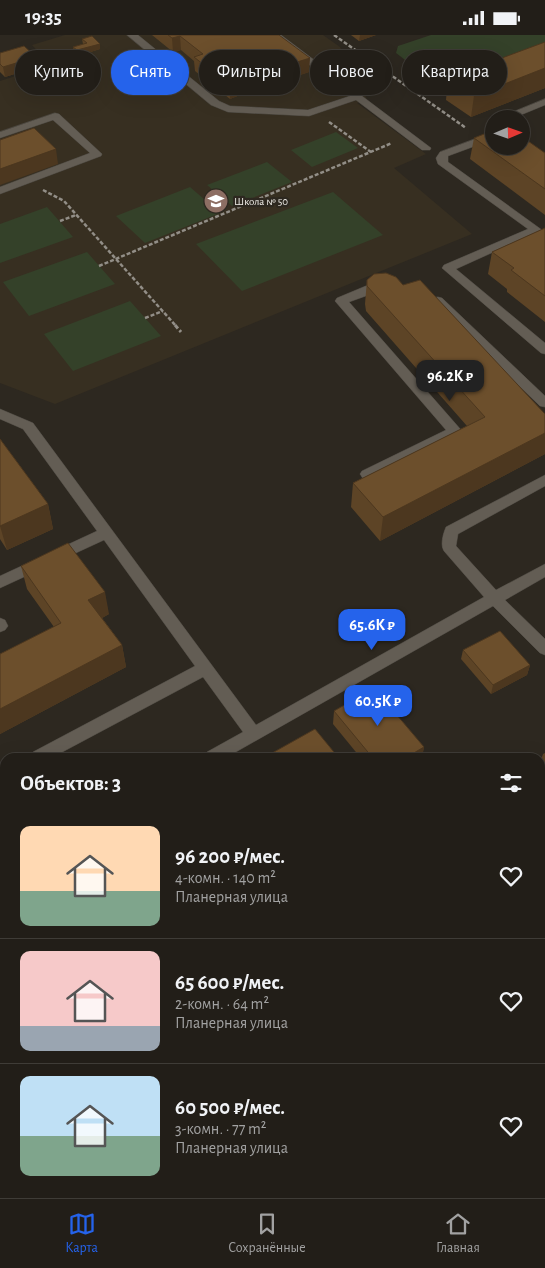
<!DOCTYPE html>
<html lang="ru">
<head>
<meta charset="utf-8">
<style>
	:root { --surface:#221e18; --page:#2a2721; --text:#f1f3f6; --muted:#a2a2a2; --line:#3f3c37; --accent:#2563eb }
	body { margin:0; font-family:"Alegreya Sans",sans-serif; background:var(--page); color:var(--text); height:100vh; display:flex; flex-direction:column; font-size:19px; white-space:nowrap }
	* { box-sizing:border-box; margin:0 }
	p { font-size:16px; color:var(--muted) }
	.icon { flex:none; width:28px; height:28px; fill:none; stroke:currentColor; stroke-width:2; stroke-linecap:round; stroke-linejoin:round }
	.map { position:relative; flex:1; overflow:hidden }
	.side { position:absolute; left:0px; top:718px; width:545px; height:446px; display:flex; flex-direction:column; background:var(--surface); border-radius:15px 15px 0 0; box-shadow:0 5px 20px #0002,0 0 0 1px var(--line) }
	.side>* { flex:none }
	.banner { position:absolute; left:15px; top:15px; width:515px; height:45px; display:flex; gap:10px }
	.needle { width:32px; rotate:88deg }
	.controls { position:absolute; left:485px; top:75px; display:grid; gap:10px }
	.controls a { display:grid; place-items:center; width:45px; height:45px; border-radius:50%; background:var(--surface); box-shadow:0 5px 20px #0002,0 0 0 1px var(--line); font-size:25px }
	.price { position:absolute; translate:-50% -42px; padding:0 11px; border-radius:10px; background:var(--accent); color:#fff; font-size:16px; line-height:32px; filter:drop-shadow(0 1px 2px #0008) }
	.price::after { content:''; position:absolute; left:50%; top:30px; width:15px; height:11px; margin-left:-8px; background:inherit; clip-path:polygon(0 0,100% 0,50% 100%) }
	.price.active { background:#222; color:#fff }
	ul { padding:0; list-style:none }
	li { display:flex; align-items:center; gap:15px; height:125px; padding:0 20px }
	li+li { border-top:1px solid var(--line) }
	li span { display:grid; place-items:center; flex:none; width:140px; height:100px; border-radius:10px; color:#555 }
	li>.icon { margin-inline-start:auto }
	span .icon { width:60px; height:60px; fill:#fffc; stroke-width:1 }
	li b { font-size:21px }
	h2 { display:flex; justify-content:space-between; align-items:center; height:60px; padding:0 20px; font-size:21px }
	.pill { padding:0 18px; border-radius:22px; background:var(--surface); box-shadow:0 5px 20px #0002,0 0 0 1px var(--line); font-size:18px; line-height:45px }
	.pill.active { background:var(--accent); color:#fff }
	.status { display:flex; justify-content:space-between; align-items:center; height:35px; padding:0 25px; background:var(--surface); direction:ltr }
	.status svg { height:14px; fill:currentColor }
	.tab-bar { display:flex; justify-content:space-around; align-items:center; height:70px; border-top:1px solid var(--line); background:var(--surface); font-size:14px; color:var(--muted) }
	.tab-bar a { display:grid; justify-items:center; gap:2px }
	.tab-bar .active { color:var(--accent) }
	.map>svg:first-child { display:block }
</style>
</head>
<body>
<div class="status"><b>19:35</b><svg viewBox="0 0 49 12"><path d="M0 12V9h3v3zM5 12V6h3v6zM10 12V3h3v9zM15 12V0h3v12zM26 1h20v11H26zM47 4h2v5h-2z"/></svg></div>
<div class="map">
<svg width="545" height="1163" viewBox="0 0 545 1163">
	<rect width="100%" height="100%" fill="#2d2820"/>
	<polygon fill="#372f21" points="65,0 323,0 340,12 367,64 357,68 426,119 394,133 472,199 55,369 0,348 0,46 50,30 32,10"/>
	<g fill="#344129">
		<path d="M 431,0 L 545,0 L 545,9 L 448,45 C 428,46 411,29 396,18 L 398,11 Z"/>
		<polygon points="336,97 358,113 312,132 291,115"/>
		<polygon points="267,127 292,147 232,171 207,150"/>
		<polygon points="190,152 220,178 145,208 116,181"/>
		<polygon points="333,157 383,200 242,256 196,209"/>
		<polygon points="47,172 73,202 0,228 0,189"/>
		<polygon points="87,217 115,249 29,281 3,247"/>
		<polygon points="130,266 161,301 73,336 44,299"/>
	</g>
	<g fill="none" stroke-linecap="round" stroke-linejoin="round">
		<defs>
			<g id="minor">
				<polygon points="127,0 138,0 219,66 230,71 308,75 350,61 270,0 281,0 431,113 430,115 422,115 356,65 309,81 228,77 211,70"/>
				<polygon points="545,64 545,70 511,84 496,84"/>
				<polygon points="55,78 59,79 102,119 101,121 0,159 0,152 90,118 53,85 0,103 0,97"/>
				<polygon points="494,97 494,104 448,121 448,127 542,195 456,234 545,308 545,319 541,318 442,233 444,230 528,194 438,129 436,123 440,117"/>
				<path d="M 384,246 L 390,250 L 388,253 L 349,267 L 462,396 L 460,399 L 376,441 L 387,456 L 385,460 C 373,463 366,448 360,439 L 362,436 L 446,395 L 335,266 L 337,263 L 373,248 Z"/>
				<polygon points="438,262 442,263 545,361 545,372 540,371 434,269 432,266 434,263"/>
				<path d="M 0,374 L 33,388 L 256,690 L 484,562 L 444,516 C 440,510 443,499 446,492 L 545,440 L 545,451 L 458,499 L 456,511 L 496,555 L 545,529 L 545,542 L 505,565 L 545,604 L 545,620 L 540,618 L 493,571 L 227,722 L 205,722 L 207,717 L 243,697 L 203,642 L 53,722 L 31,722 L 33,717 L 195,631 L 104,505 L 0,553 L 0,541 L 97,496 L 23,394 L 0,384 Z"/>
				<polygon points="0,583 5,585 8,591 5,595 0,597"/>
				<polygon points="5,734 5,748 0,750 0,736"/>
				<polygon points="5,831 5,848 0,850 0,833"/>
				<polygon points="545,1042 545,1064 540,1066 540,1044"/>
				<polygon points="395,1159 419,1159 418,1163 394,1163"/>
			</g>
		</defs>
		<use href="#minor" stroke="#4a463f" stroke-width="1"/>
		<g stroke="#928e87" stroke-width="2.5" stroke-dasharray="4 2" stroke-linecap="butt">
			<polyline points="334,0 466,93"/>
			<polyline points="361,20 371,52"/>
			<polyline points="329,87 371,117"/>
			<polyline points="43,155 64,166 176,291"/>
			<polyline points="60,186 76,180"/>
			<polyline points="99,231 392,108"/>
			<polyline points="145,283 163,276"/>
		</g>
		<polyline stroke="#928e87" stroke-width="3" stroke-dasharray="4.5 2.5" stroke-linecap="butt" points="175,290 181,297"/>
		<polyline stroke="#928e87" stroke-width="4" stroke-dasharray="6 3" stroke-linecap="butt" points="190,1159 193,1163"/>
		<use href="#minor" fill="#635d54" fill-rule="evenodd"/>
	</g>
	<g fill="#5d4426">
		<polygon points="152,0 279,0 309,37 294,42 292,41 290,42 289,53 266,61 257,53 230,64 195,36 194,26 181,15 173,17"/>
		<polygon points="351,0 376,0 359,6"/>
		<polygon points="82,4 100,14 78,21 74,17 73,12 83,9"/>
		<polygon points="545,7 545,53 471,82 446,65 448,43"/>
		<polygon points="0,18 37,32 5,42 0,37"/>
		<polygon points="474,103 545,118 545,180 470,124"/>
		<polygon points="545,193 545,287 507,257 507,254 488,239 492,217"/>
		<polygon points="367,245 403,250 545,379 545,419 380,506 351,472 353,448 467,391 366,276 365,269"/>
		<polygon points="0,404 48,469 53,494 7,515 0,504"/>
		<polygon points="21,531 109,579 102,583 122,610 126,632 0,699 0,619 54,592 27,554"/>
		<polygon points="463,615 530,630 527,640 491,659 461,624"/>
		<polygon points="334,676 424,712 422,722 360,722 333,689"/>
		<polygon points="545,718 545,735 540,728 543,719"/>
		<polygon points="545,890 545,934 540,928 540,894"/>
	</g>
	<g fill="#4c371f">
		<polygon points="360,0 376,0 359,6"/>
		<polygon points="180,1 181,15 173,17 172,3"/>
		<polygon points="100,9 100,14 78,21 77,15"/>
		<polygon points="36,22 37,32 5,42 3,32"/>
		<polygon points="310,23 309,37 294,42 294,28"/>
		<polygon points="293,27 292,41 290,42 289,53 266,61 266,47 280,31"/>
		<polygon points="545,33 545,53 471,82 474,61"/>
		<polygon points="257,39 257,53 230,64 229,50"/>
		<polygon points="56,114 58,129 0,150 0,134"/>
		<polygon points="545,398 545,419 380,506 383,482"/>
		<polygon points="48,469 53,494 7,515 0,491"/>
		<polygon points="105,557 109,579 93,588 88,565"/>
		<polygon points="122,610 126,632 0,699 0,674"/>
		<polygon points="530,630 527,640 491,659 493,650"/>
		<polygon points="424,712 422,722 407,722"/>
		<polygon points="5,918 5,927 0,930 0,921"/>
		<polygon points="264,1159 271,1159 265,1163 258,1163"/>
	</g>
	<g fill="#6c4f2c" stroke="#4c371f">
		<polygon points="168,0 279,0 310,23 294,28 293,27 280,31 290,38 266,47 257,39 229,50 194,22 203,19 180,1 172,3"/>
		<polygon points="92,1 100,9 77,15 73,12 87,8 82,4"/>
		<polygon points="545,7 545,33 474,61 448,43"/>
		<polygon points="24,11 36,22 3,32 0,29 0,18"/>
		<polygon points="34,93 56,114 0,134 0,105"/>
		<polygon points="494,95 494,111 521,111 521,101 545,118 545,154 474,103"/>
		<polygon points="545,193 545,261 511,235 514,233 492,217"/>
		<polygon points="386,238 396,242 403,250 420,245 545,379 545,398 383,482 353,448 485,382 367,251 367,245 374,239"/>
		<polygon points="0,404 48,469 0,491"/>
		<polygon points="68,508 105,557 88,565 122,610 0,674 0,619 61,588 21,531"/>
		<polygon points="500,596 530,630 493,650 463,615"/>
		<polygon points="374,653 424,712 407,722 372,722 334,676"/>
		<polygon points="315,694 338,722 265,722"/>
		<polygon points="0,871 5,880 5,918 0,921"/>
		<polygon points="545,890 545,923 540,917 540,894"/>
		<polygon points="224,1159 264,1159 258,1163 226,1163"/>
		<polygon points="494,1159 506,1159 510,1163 488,1163"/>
	</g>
	<defs>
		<symbol id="school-disc" viewBox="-11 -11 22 22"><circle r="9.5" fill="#8d6e63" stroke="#2d2820"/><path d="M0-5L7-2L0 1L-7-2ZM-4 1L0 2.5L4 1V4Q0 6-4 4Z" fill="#fff"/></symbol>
	</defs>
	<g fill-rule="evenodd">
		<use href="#school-disc" x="202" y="152" width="28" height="28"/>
	</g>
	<g text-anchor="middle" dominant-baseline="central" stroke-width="4.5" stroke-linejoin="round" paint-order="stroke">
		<g font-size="11" fill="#efece7" stroke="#2d2820" text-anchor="start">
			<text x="234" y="166">Школа № 50</text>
		</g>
	</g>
</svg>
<div class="controls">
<a><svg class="needle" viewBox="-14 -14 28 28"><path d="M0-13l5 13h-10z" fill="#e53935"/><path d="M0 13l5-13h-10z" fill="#a2a2a2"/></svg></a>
</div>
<b class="price active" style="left:450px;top:367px">96.2K ₽</b>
<b class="price" style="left:372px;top:616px">65.6K ₽</b>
<b class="price" style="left:378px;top:692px">60.5K ₽</b>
<div class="banner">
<a class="pill">Купить</a>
<a class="pill active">Снять</a>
<a class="pill">Фильтры</a>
<a class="pill">Новое</a>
<a class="pill">Квартира</a>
</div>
<section class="side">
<h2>Объектов: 3<svg class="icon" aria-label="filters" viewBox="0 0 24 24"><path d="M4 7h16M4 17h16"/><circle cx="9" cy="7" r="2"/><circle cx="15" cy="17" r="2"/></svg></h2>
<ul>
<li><span style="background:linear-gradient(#ffd9b3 65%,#7fa58c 0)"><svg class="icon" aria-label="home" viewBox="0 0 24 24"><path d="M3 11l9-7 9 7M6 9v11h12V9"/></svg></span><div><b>96 200 ₽/мес.</b><p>4-комн. · 140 m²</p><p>Планерная улица</p></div><svg class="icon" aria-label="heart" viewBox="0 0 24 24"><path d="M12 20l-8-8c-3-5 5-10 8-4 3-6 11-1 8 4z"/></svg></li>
<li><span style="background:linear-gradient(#f6c9c9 75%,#9aa5b1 0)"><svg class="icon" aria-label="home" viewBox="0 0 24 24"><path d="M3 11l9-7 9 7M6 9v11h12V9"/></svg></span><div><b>65 600 ₽/мес.</b><p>2-комн. · 64 m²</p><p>Планерная улица</p></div><svg class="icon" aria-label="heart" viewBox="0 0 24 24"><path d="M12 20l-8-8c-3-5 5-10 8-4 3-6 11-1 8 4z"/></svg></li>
<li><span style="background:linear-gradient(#bfe0f5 60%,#7fa58c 0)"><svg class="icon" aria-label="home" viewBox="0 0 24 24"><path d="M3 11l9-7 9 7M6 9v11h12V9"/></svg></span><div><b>60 500 ₽/мес.</b><p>3-комн. · 77 m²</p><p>Планерная улица</p></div><svg class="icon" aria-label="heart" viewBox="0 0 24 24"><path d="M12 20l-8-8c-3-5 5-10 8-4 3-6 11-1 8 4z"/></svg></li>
</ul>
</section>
</div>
<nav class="tab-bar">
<a class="active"><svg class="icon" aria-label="map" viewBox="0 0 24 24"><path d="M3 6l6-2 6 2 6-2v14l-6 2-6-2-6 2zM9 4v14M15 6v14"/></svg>Карта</a>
<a><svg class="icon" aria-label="saved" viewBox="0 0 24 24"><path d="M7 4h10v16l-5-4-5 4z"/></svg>Сохранённые</a>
<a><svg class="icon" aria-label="home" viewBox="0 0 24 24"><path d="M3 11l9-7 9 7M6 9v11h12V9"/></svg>Главная</a>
</nav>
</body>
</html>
